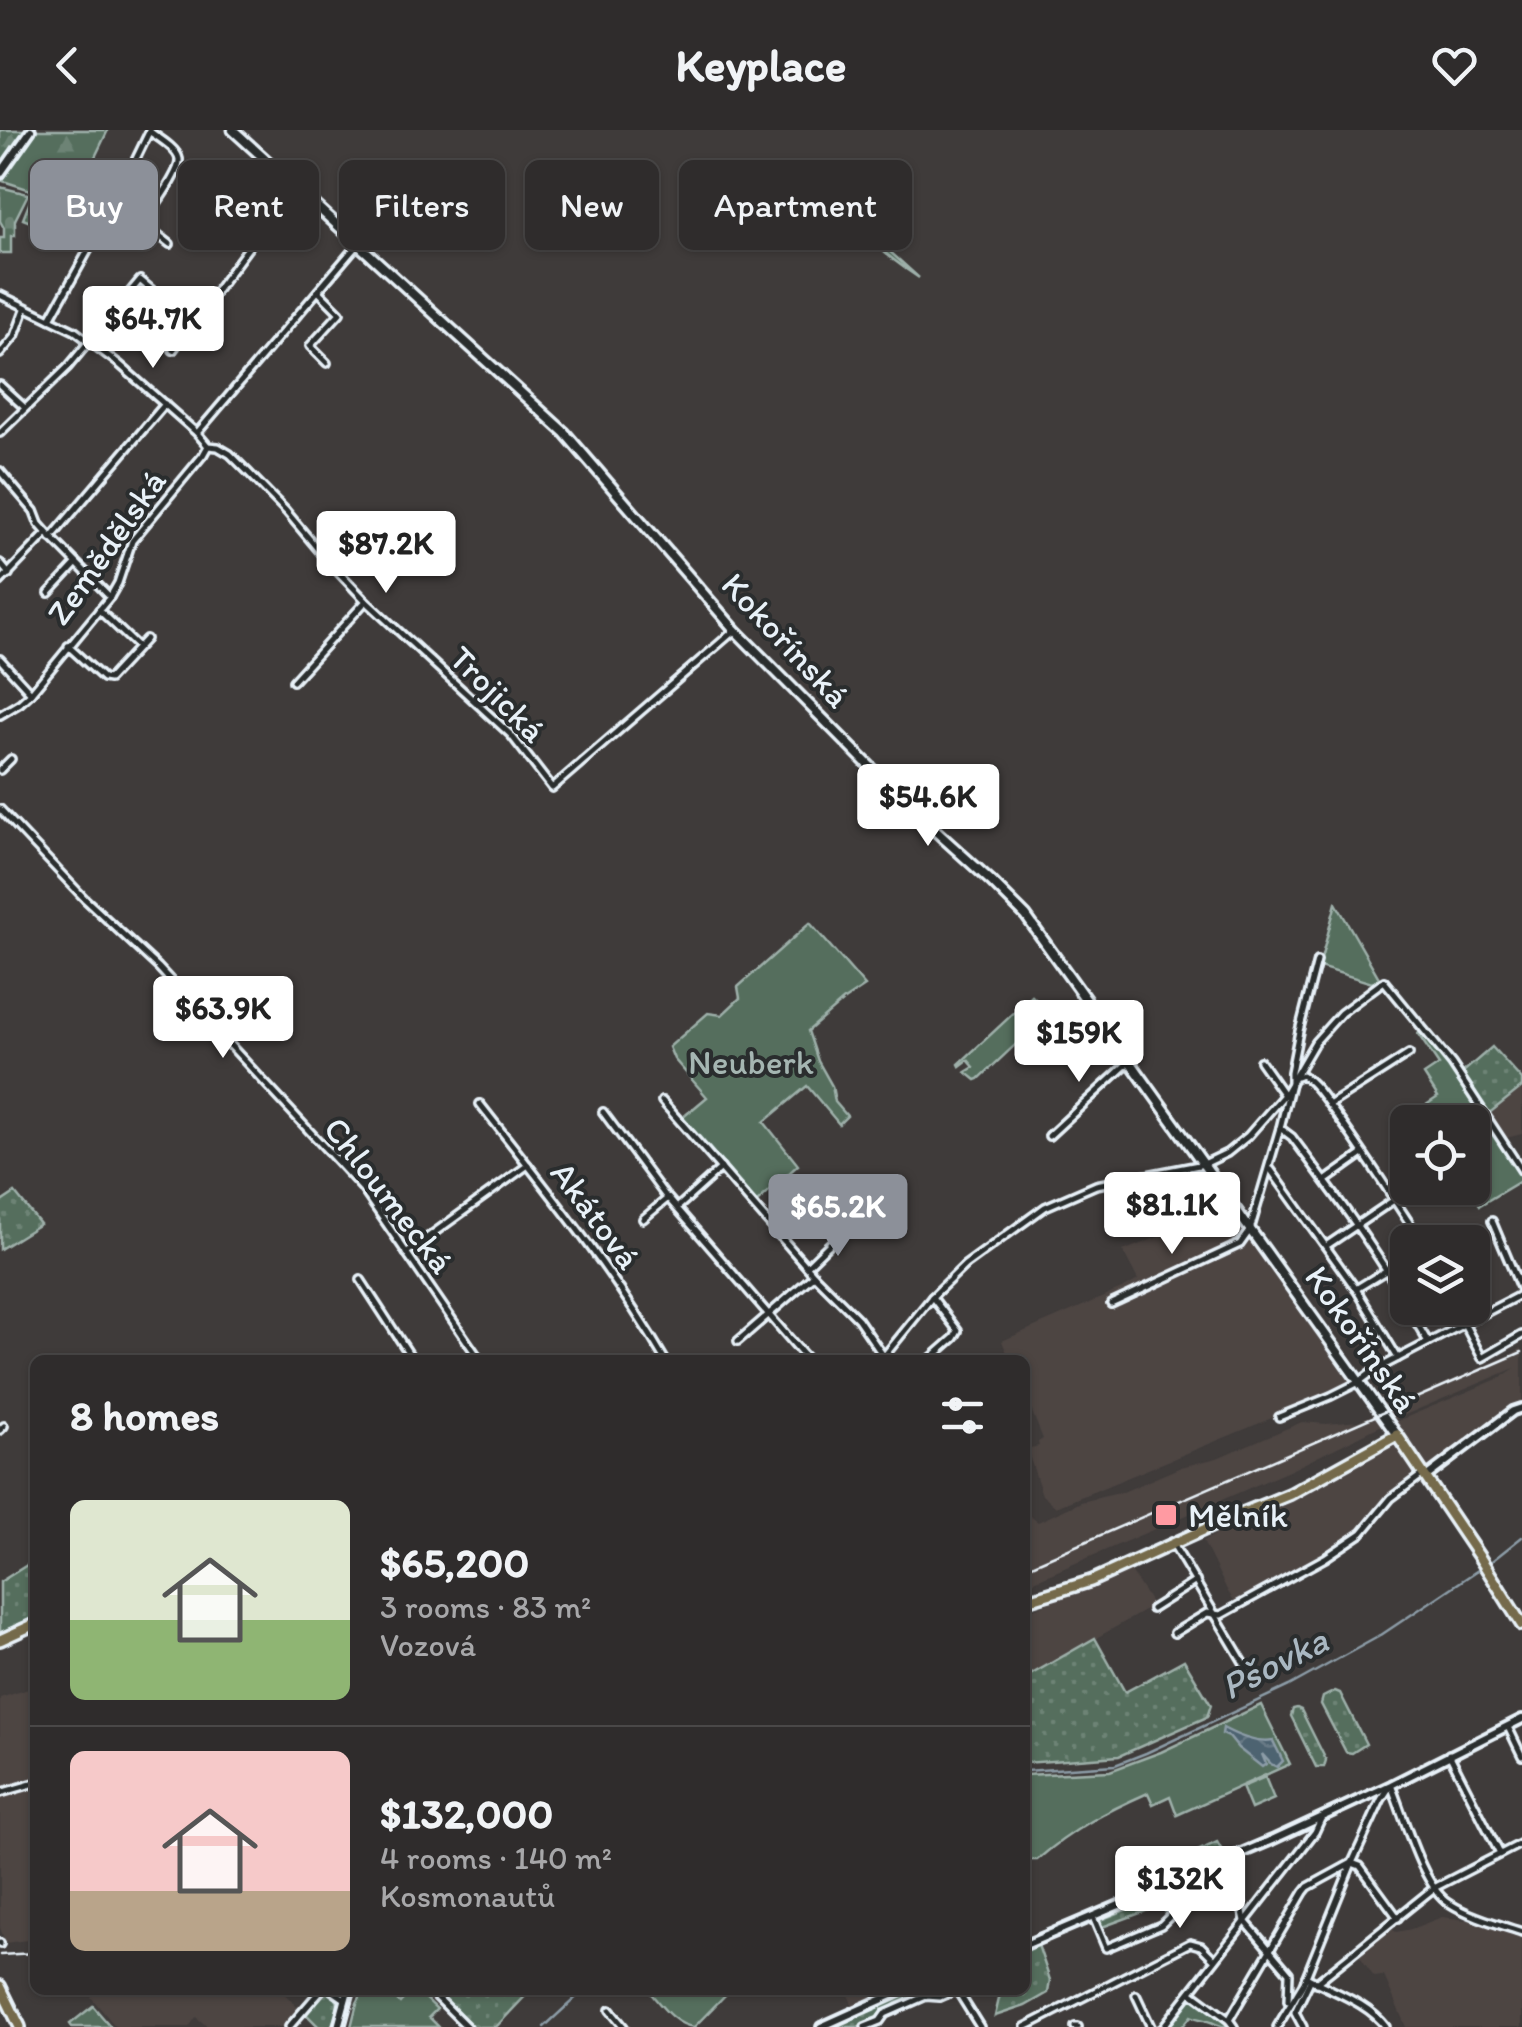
<!DOCTYPE html>
<html lang="en">
<head>
<meta charset="utf-8">
<style>
	:root { --surface:#2f2c2c; --page:#373434; --text:#f1f3f6; --muted:#a7a7a9; --line:#4a4848; --accent:#8c9099 }
	body { margin:0; font-family:Itim,sans-serif; background:var(--page); color:var(--text); height:100vh; display:flex; flex-direction:column; font-size:38px; white-space:nowrap }
	* { box-sizing:border-box; margin:0 }
	p { font-size:32px; color:var(--muted) }
	.icon { flex:none; width:55px; height:55px; fill:none; stroke:currentColor; stroke-width:2; stroke-linecap:round; stroke-linejoin:round }
	.map { position:relative; flex:1; overflow:hidden }
	.sheet { position:absolute; left:30px; top:1225px; width:1000px; height:640px; display:flex; flex-direction:column; background:var(--surface); border-radius:15px; box-shadow:0 2px 8px #0004,0 0 0 2px var(--line) }
	.sheet>* { flex:none }
	.guide { position:absolute; left:30px; top:30px; width:1000px; height:90px; display:flex; gap:20px }
	.buttons { position:absolute; left:1390px; top:975px; display:grid; gap:20px }
	.buttons a { display:grid; place-items:center; width:100px; height:100px; border-radius:15px; background:var(--surface); box-shadow:0 2px 8px #0004,0 0 0 2px var(--line); font-size:50px }
	.price { position:absolute; translate:-50% -85px; padding:0 22px; border-radius:10px; background:#fff; color:#222; font-size:32px; line-height:65px; filter:drop-shadow(0 2px 5px #0008) }
	.price::after { content:''; position:absolute; left:50%; top:60px; width:30px; height:22px; margin-left:-15px; background:inherit; clip-path:polygon(0 0,100% 0,50% 100%) }
	.price.current { background:var(--accent); color:#fff }
	ul { padding:0; list-style:none }
	li { display:flex; align-items:center; gap:30px; height:250px; padding:0 40px }
	li+li { border-top:2px solid var(--line) }
	li span { display:grid; place-items:center; flex:none; width:280px; height:200px; border-radius:15px; color:#555 }
	li>.icon { margin-inline-start:auto }
	span .icon { width:120px; height:120px; fill:#fffc; stroke-width:1 }
	li b { font-size:42px }
	h2 { display:flex; justify-content:space-between; align-items:center; height:120px; padding:0 40px; font-size:42px }
	.tag { padding:0 35px; border-radius:15px; background:var(--surface); box-shadow:0 2px 8px #0004,0 0 0 2px var(--line); font-size:35px; line-height:90px }
	.tag.current { background:var(--accent); color:#fff }
	header { display:flex; justify-content:space-between; align-items:center; height:130px; padding:0 40px; background:var(--surface); font-size:45px; font-weight:700 }
	.map>svg:first-child { display:block }
</style>
</head>
<body>
<header><svg class="icon" aria-label="back" viewBox="0 0 24 24"><path d="M15 5l-7 7 7 7"/></svg>Keyplace<svg class="icon" aria-label="heart" viewBox="0 0 24 24"><path d="M12 20l-8-8c-3-5 5-10 8-4 3-6 11-1 8 4z"/></svg></header>
<div class="map">
<svg width="1522" height="1897" viewBox="0 0 1522 1897">
	<defs>
		<pattern id="grass-dots" width="8" height="8" patternUnits="userSpaceOnUse" patternTransform="scale(2.5)"><rect width="8" height="8" fill="#546e5d"/><path d="M2 2h.1M6 6h.1" fill="none" stroke="#6d8375" stroke-width="1.8" stroke-linecap="round"/></pattern>
		<pattern id="forest-firs" width="22" height="20" patternUnits="userSpaceOnUse" patternTransform="scale(2.5)"><rect width="22" height="20" fill="#546e5d"/><path d="M5 1l3.5 6h-7zM16 11l3.5 6h-7z" fill="#6d8375"/></pattern>
		<pattern id="cemetery-stones" width="16" height="16" patternUnits="userSpaceOnUse" patternTransform="scale(2.5)"><rect width="16" height="16" fill="#546e5d"/><path d="M2 7V4a2 2 0 0 1 4 0v3zM10 15v-3a2 2 0 0 1 4 0v3z" fill="#6d8375"/></pattern>
		<pattern id="water-waves" width="16" height="10" patternUnits="userSpaceOnUse" patternTransform="scale(2.5)"><rect width="16" height="10" fill="#4e6371"/><path d="M0 5q4-4 8 0t8 0" fill="none" stroke="#687a86"/></pattern>
	</defs>
	<rect width="100%" height="100%" fill="#3f3b3a"/>
	<filter id="ink" filterUnits="userSpaceOnUse"><feTurbulence type="fractalNoise" baseFrequency=".01" numOctaves="2"/><feDisplacementMap in="SourceGraphic" scale="20" xChannelSelector="R" yChannelSelector="G"/><feConvolveMatrix kernelMatrix="1 2 1 2 8 2 1 2 1" color-interpolation-filters="sRGB"/></filter>
	<g filter="url(#ink)">
		<g fill="#4d4543">
			<polygon points="1522,957 1522,1004 1506,1008 1487,985"/>
			<polygon points="1229,1079 1355,1254 1056,1377 1042,1365 1027,1319 1039,1316 1038,1312 1043,1309 1025,1264 1025,1230 1010,1230 1002,1211 1124,1158 1138,1150 1123,1121"/>
			<polygon points="1522,1218 1522,1276 1429,1342 1391,1367 1362,1400 1284,1448 1236,1473 1228,1462 1203,1411 1306,1359 1401,1306 1393,1293 1500,1248 1515,1238 1386,1293 1291,1340 1025,1455 1025,1390 1030,1386 1038,1392 1081,1372 1123,1362 1181,1337 1217,1328 1302,1292 1327,1294 1358,1291 1508,1226"/>
			<polygon points="1128,1437 1153,1476 1025,1548 1025,1483"/>
			<polygon points="35,1557 35,1809 5,1813 0,1797 0,1568"/>
			<polygon points="1442,1787 1475,1791 1522,1807 1522,1897 1406,1897 1384,1846 1374,1847 1359,1825 1392,1799 1396,1802 1411,1799"/>
			<polygon points="97,1860 281,1860 298,1878 283,1897 208,1897 196,1887 189,1897 116,1897 91,1867"/>
			<polygon points="846,1860 892,1860 854,1878"/>
		</g>
		<g fill="url(#grass-dots)" stroke="#9eb0aa" stroke-width="2.5">
			<path d="M 834,62 L 862,91 L 866,100 L 919,148 C 880,122 859,102 834,62 Z"/>
			<polygon points="1492,917 1522,950 1522,957 1487,985 1462,943"/>
			<polygon points="15,1063 40,1094 0,1119 0,1073"/>
			<polygon points="35,1430 35,1487 0,1503 0,1452"/>
			<polygon points="1095,1508 1125,1562 1184,1530 1211,1575 1207,1587 1119,1626 1025,1633 1025,1548"/>
			<polygon points="1335,1561 1340,1563 1366,1614 1352,1623 1346,1622 1321,1574 1323,1567"/>
			<polygon points="1297,1578 1301,1580 1326,1630 1324,1637 1316,1637 1291,1586 1293,1579"/>
			<polygon points="1217,1712 1224,1724 1196,1736 1191,1724"/>
			<polygon points="1191,1750 1194,1758 1166,1785 1163,1775 1158,1776 1155,1765"/>
			<polygon points="1151,1766 1156,1774 1154,1778 1102,1797 1100,1790 1128,1779 1129,1776"/>
			<polygon points="1038,1815 1050,1850 1048,1863 1025,1876 995,1886 1001,1860 1025,1860 1025,1819"/>
			<path d="M 327,1860 C 344,1871 338,1881 331,1897 L 319,1897 L 305,1883 L 323,1862 Z"/>
			<polygon points="435,1860 452,1860 452,1865 468,1862 462,1860 531,1860 496,1897 473,1897"/>
			<polygon points="912,1864 913,1867 896,1873 878,1889 858,1897 832,1897 891,1870"/>
		</g>
		<polygon fill="url(#forest-firs)" stroke="#9eb0aa" stroke-width="2.5" points="0,0 108,0 82,54 50,100 23,89 34,61 0,50"/>
		<polygon fill="url(#cemetery-stones)" stroke="#9eb0aa" stroke-width="2.5" points="0,57 28,64 15,90 15,106 11,106 11,123 0,123 0,108 4,108 4,98 0,91"/>
		<g fill="#546e5d" stroke="#9eb0aa" stroke-width="2.5">
			<polygon points="1336,773 1379,848 1372,853 1319,837"/>
			<polygon points="810,793 865,856 844,870 808,901 818,931 832,956 835,972 847,986 839,994 807,956 764,992 798,1035 756,1073 682,988 707,967 674,929 669,917 708,883 722,885 740,868 738,857"/>
			<polygon points="1032,866 1049,883 979,949 976,950 966,942 974,937 968,930 960,936 959,934"/>
			<polygon points="1422,900 1446,930 1522,1046 1522,1050 1480,1075 1469,1058 1472,1058 1472,992 1428,992 1420,979 1438,967 1424,945 1439,935 1418,904"/>
			<path d="M 1261,1575 L 1290,1634 L 1177,1685 L 1170,1666 L 1153,1674 L 1148,1663 C 1105,1682 1073,1699 1037,1730 L 1025,1730 L 1025,1645 L 1110,1641 L 1161,1622 Z"/>
			<polygon points="1265,1647 1274,1669 1251,1679 1242,1657"/>
			<polygon points="364,1860 387,1860 400,1873 412,1860 417,1860 437,1879 429,1887 439,1897 351,1897 357,1873"/>
			<path d="M 648,1860 L 730,1860 L 694,1897 C 674,1895 661,1875 648,1860 Z"/>
			<path d="M 1191,1867 L 1230,1897 C 1218,1897 1218,1894 1208,1891 C 1202,1889 1197,1889 1191,1886 L 1182,1897 L 1168,1897 Z"/>
			<polygon points="93,1876 111,1897 72,1897 70,1894"/>
		</g>
		<path fill="url(#water-waves)" stroke="#8c9ca7" stroke-width="2.5" d="M 1223,1598 C 1236,1605 1257,1614 1273,1611 L 1283,1631 L 1277,1637 L 1271,1634 L 1262,1624 L 1266,1634 L 1262,1637 L 1238,1618 L 1229,1607 L 1222,1604 Z"/>
		<g fill="none" stroke-linecap="round" stroke-linejoin="round">
			<g stroke="#8c9ca7" stroke-width="2.5">
				<polyline points="1488,1434 1522,1407"/>
				<polyline points="1025,1641 1115,1635 1146,1623 1289,1556 1378,1507 1481,1438"/>
				<polyline points="544,1897 584,1860"/>
			</g>
			<defs>
				<g id="minor">
					<polyline points="83,55 143,93 170,114"/>
					<path d="M 143,93 C 151,81 181,42 179,29 C 177,18 157,7 149,1"/>
					<polyline points="318,161 340,183 310,216 327,233"/>
					<polyline points="0,165 75,201 119,234 197,303 208,316 218,317 230,324 248,342 286,381 327,430 366,471 511,605 552,658 735,500"/>
					<polyline points="50,189 114,74 150,0"/>
					<polyline points="173,220 259,103 265,107 299,61"/>
					<polyline points="0,224 15,206 25,179"/>
					<polyline points="0,255 25,278"/>
					<polyline points="0,303 68,237 140,150 192,194"/>
					<polyline points="197,303 357,115"/>
					<polyline points="0,341 34,381 39,394 47,403 110,467"/>
					<polyline points="51,408 165,274"/>
					<polyline points="0,433 9,444"/>
					<polyline points="0,452 47,403"/>
					<polyline points="49,463 76,434"/>
					<polyline points="99,480 138,517"/>
					<polyline points="68,516 103,548 109,549 146,509"/>
					<polyline points="0,529 31,563"/>
					<polyline points="293,551 366,471"/>
					<polyline points="0,585 20,573 31,563 110,467 118,453 132,411 203,325 208,316"/>
					<polyline points="0,640 11,629"/>
					<polyline points="0,679 85,769 158,837 362,1058 480,1230"/>
					<polyline points="1260,931 1284,965"/>
					<path d="M 1297,947 L 1302,945 C 1317,955 1327,973 1338,987 C 1368,1028 1394,1070 1422,1112"/>
					<polyline points="662,971 814,1145 858,1189 884,1227"/>
					<path d="M 480,974 C 545,1057 612,1139 665,1230"/>
					<polyline points="1329,975 1409,924"/>
					<polyline points="603,982 667,1068"/>
					<path d="M 1280,998 L 1292,1007 C 1333,1062 1374,1116 1408,1176"/>
					<polyline points="1049,1006 1130,931"/>
					<polyline points="1271,1040 1356,1159 1398,1228"/>
					<polyline points="1325,1051 1363,1024"/>
					<polyline points="677,1078 721,1038"/>
					<polyline points="643,1089 668,1068 808,1230"/>
					<polyline points="1492,1091 1522,1162"/>
					<polyline points="1326,1116 1394,1070"/>
					<polyline points="406,1123 528,1035"/>
					<polyline points="807,1136 846,1098"/>
					<polyline points="361,1150 413,1230"/>
					<polyline points="1356,1159 1408,1127"/>
					<polyline points="1111,1174 1240,1114 1250,1100 1280,998 1291,953 1291,942 1299,901 1317,831"/>
					<polyline points="1408,1178 1428,1212"/>
					<polyline points="1456,1178 1482,1228 1522,1205"/>
					<polyline points="738,1211 814,1145"/>
					<polyline points="881,1230 932,1167 965,1135 1045,1077 1096,1055 1204,1034 1227,1023 1248,1006 1284,965 1315,912 1341,883 1384,851 1452,934 1522,1041"/>
					<polyline points="929,1230 954,1208 958,1201 932,1167"/>
					<polyline points="1279,1287 1331,1266 1359,1252 1375,1240 1522,1164"/>
					<polyline points="0,1300 4,1296"/>
					<polyline points="1173,1414 1248,1540"/>
					<polyline points="1152,1479 1196,1451"/>
					<polyline points="1174,1503 1207,1483 1221,1485 1325,1428 1362,1403 1391,1368 1423,1344"/>
					<polyline points="1508,1597 1522,1626"/>
					<polyline points="1449,1624 1500,1724"/>
					<path d="M 1391,1655 C 1404,1686 1422,1756 1449,1773 C 1471,1787 1498,1794 1522,1802"/>
					<polyline points="0,1663 35,1653"/>
					<polyline points="1232,1727 1245,1791 1289,1843 1288,1871"/>
					<polyline points="1093,1787 1106,1818 1161,1795 1196,1761 1193,1745"/>
					<polyline points="0,1813 0,1814"/>
					<path d="M 1306,1847 C 1333,1862 1367,1872 1386,1897"/>
					<polyline points="1316,1853 1434,1758 1522,1713"/>
					<polyline points="332,1860 345,1869"/>
					<polyline points="430,1860 467,1897"/>
					<polyline points="957,1860 980,1897"/>
					<polyline points="1191,1862 1229,1890 1234,1897"/>
					<polyline points="1136,1865 1151,1897"/>
					<polyline points="610,1880 624,1897"/>
					<polyline points="1229,1890 1304,1762 1308,1757 1352,1733 1360,1736 1398,1788"/>
					<polyline points="289,1897 321,1860"/>
					<polyline points="865,1897 880,1891 885,1884 926,1866 940,1867 956,1860"/>
					<polyline points="1025,1897 1190,1813 1201,1816 1215,1830"/>
					<polyline points="1075,1897 1078,1897"/>
					<polyline points="1163,1897 1315,1702 1321,1689"/>
					<polyline points="1277,1897 1303,1854 1352,1733 1381,1670 1389,1658"/>
					<polyline points="1303,1897 1295,1882 1310,1851"/>
				</g>
				<g id="tertiary">
					<polyline points="0,44 31,0"/>
					<polyline points="1426,1347 1513,1281 1522,1278"/>
					<polyline points="1025,1815 1272,1710 1391,1655 1522,1589"/>
					<polyline points="338,1897 348,1860"/>
					<polyline points="821,1897 903,1860"/>
				</g>
				<polyline id="secondary" points="233,0 564,302 735,500 918,685 991,751 1026,786 1397,1305"/>
				<g id="primary">
					<polyline points="1025,1471 1091,1451 1221,1392 1290,1364 1397,1305 1480,1428 1522,1495"/>
					<polyline points="0,1510 35,1494"/>
					<polyline points="0,1856 20,1897"/>
				</g>
			</defs>
			<use href="#minor" stroke="#e8f1f8" stroke-width="12"/>
			<use href="#tertiary" stroke="#e8f1f8" stroke-width="14"/>
			<use href="#secondary" stroke="#e8f1f8" stroke-width="15"/>
			<use href="#primary" stroke="#e8f1f8" stroke-width="16"/>
			<use href="#minor" stroke="#2a2d2e" stroke-width="5"/>
			<use href="#tertiary" stroke="#2a2d2e" stroke-width="6"/>
			<use href="#secondary" stroke="#2a2d2e" stroke-width="8"/>
			<use href="#primary" stroke="#746b4b" stroke-width="9"/>
			<g stroke="#e8f1f8" stroke-width="2.5">
				<polyline points="1025,1438 1522,1222"/>
				<polyline points="0,1825 35,1823"/>
				<polyline points="346,1897 356,1860"/>
			</g>
		</g>
	</g>
	<rect fill="#ff9aa2" stroke="#2a2d2e" stroke-width="4" x="1154" y="1373" width="24" height="24" rx="5"/>
	<g text-anchor="middle" dominant-baseline="central" stroke-width="8" stroke-linejoin="round" paint-order="stroke">
		<g font-size="35" fill="#e8f1f8" stroke="#2a2d2e">
			<text transform="translate(106 417) rotate(-55)">Zemědělská</text>
			<text transform="translate(786 510) rotate(47)">Kokořínská</text>
			<text transform="translate(498 564) rotate(45)">Trojická</text>
			<text transform="translate(389 1065) rotate(52)">Chloumecká</text>
			<text transform="translate(596 1085) rotate(53)">Akátová</text>
			<text transform="translate(1362 1209) rotate(55)">Kokořínská</text>
		</g>
		<g font-size="35" fill="#a5b6b2" stroke="#2a2d2e">
			<text x="751" y="932">Neuberk</text>
		</g>
		<g font-size="35" fill="#e8f1f8" stroke="#2a2d2e" text-anchor="start">
			<text x="1188" y="1385">Mělník</text>
		</g>
		<g font-size="38" font-style="italic" fill="#aab8c2" stroke="#2a2d2e">
			<text transform="translate(1274 1533) rotate(-27)">Pšovka</text>
		</g>
	</g>
</svg>
<div class="buttons">
<a><svg class="icon" aria-label="locate" viewBox="0 0 24 24"><circle cx="12" cy="12" r="6"/><path d="M12 2v4M12 18v4M2 12h4M18 12h4"/></svg></a>
<a><svg class="icon" aria-label="layers" viewBox="0 0 24 24"><path d="M12 4l9 5-9 5-9-5zM3 14l9 5 9-5"/></svg></a>
</div>
<b class="price" style="left:153px;top:241px">$64.7K</b>
<b class="price" style="left:386px;top:466px">$87.2K</b>
<b class="price" style="left:928px;top:719px">$54.6K</b>
<b class="price" style="left:223px;top:931px">$63.9K</b>
<b class="price" style="left:1079px;top:955px">$159K</b>
<b class="price" style="left:1172px;top:1127px">$81.1K</b>
<b class="price current" style="left:838px;top:1129px">$65.2K</b>
<b class="price" style="left:1180px;top:1801px">$132K</b>
<div class="guide">
<a class="tag current">Buy</a>
<a class="tag">Rent</a>
<a class="tag">Filters</a>
<a class="tag">New</a>
<a class="tag">Apartment</a>
</div>
<section class="sheet">
<h2>8 homes<svg class="icon" aria-label="filters" viewBox="0 0 24 24"><path d="M4 7h16M4 17h16"/><circle cx="9" cy="7" r="2"/><circle cx="15" cy="17" r="2"/></svg></h2>
<ul>
<li><span style="background:linear-gradient(#dfe7d0 60%,#8fb573 0)"><svg class="icon" aria-label="home" viewBox="0 0 24 24"><path d="M3 11l9-7 9 7M6 9v11h12V9"/></svg></span><div><b>$65,200</b><p>3 rooms · 83 m²</p><p>Vozová</p></div></li>
<li><span style="background:linear-gradient(#f6c9c9 70%,#b9a48a 0)"><svg class="icon" aria-label="home" viewBox="0 0 24 24"><path d="M3 11l9-7 9 7M6 9v11h12V9"/></svg></span><div><b>$132,000</b><p>4 rooms · 140 m²</p><p>Kosmonautů</p></div></li>
</ul>
</section>
</div>
</body>
</html>
